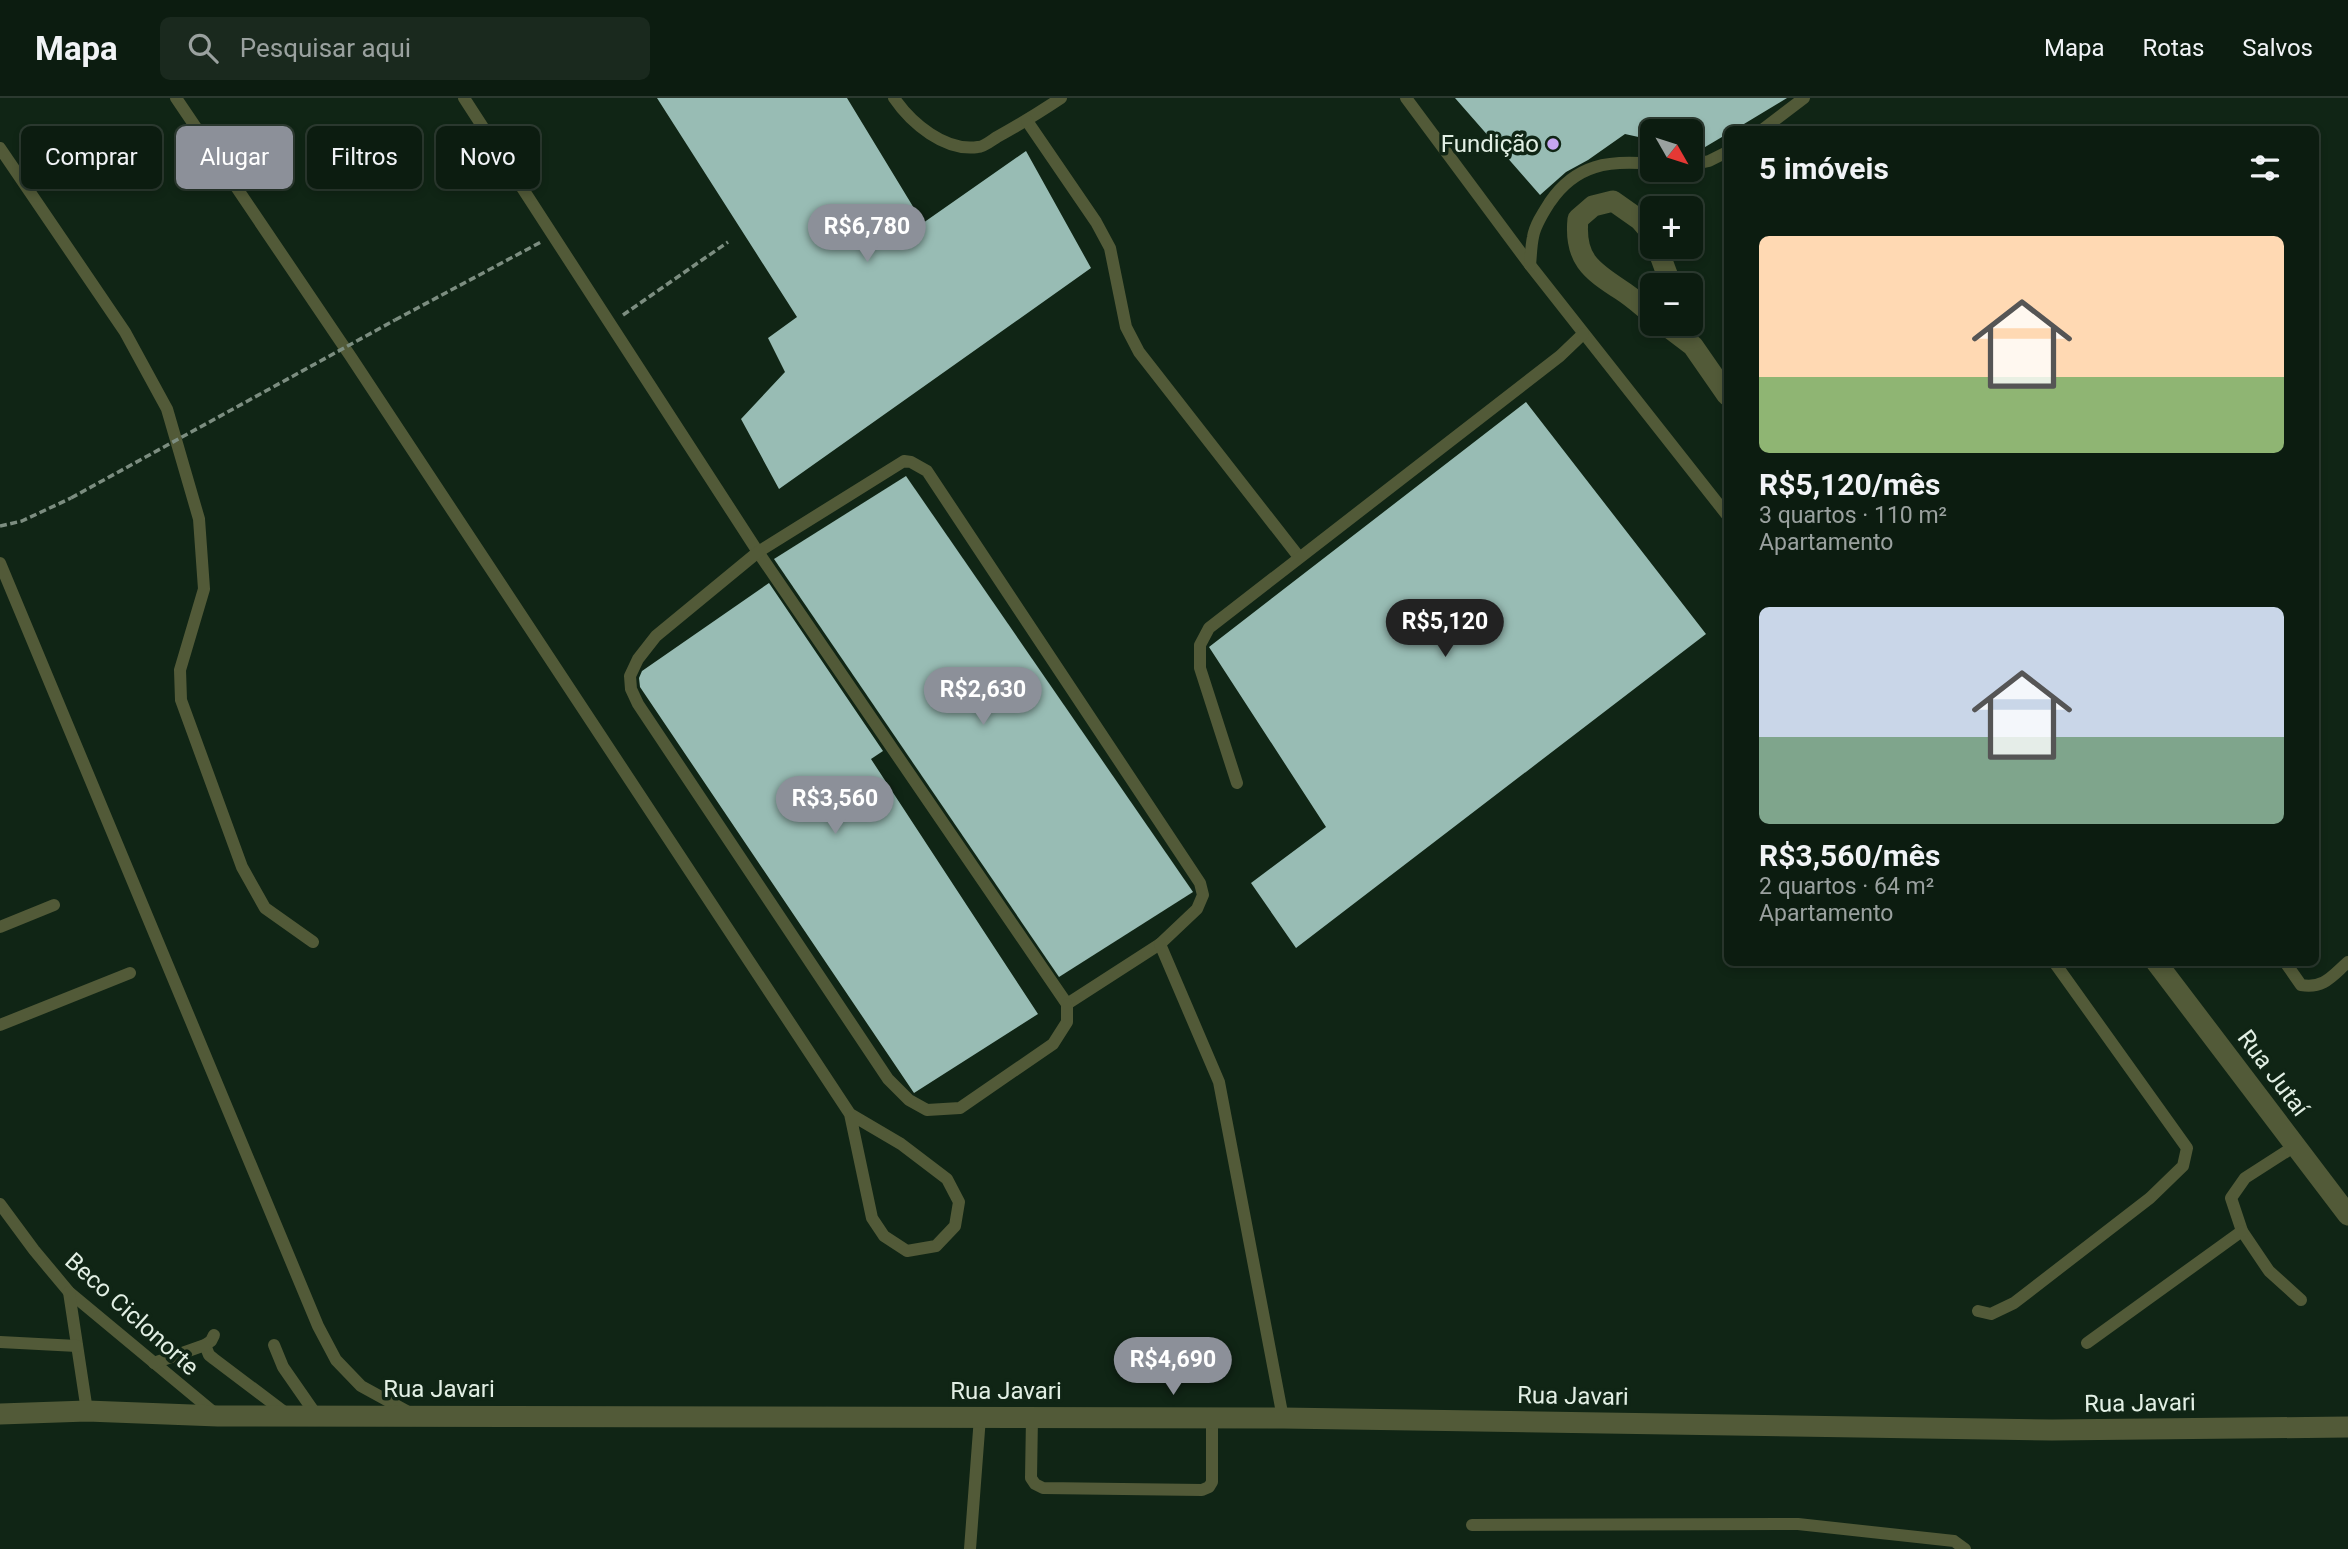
<!DOCTYPE html>
<html lang="pt">
<head>
<meta charset="utf-8">
<style>
	:root { --surface:#0c1c10; --page:#1a291e; --text:#f1f3f6; --muted:#9aa19f; --line:#2c3a30; --accent:#8c9099 }
	body { margin:0; font-family:Roboto,sans-serif; background:var(--page); color:var(--text); height:100vh; display:flex; flex-direction:column; font-size:26px; white-space:nowrap }
	* { box-sizing:border-box; margin:0 }
	p { font-size:23px; color:var(--muted) }
	.icon { flex:none; width:38px; height:38px; fill:none; stroke:currentColor; stroke-width:2; stroke-linecap:round; stroke-linejoin:round }
	.map { position:relative; flex:1; overflow:hidden }
	.side { position:absolute; left:1724px; top:28px; width:595px; height:840px; display:flex; flex-direction:column; background:var(--surface); border-radius:10px; box-shadow:0 4px 10px #0003,0 0 0 2px var(--line) }
	.side>* { flex:none }
	.banner { position:absolute; left:21px; top:28px; width:665px; height:63px; display:flex; gap:14px }
	.needle { width:46px; rotate:129deg }
	.buttons { position:absolute; left:1640px; top:21px; display:grid; gap:14px }
	.buttons a { display:grid; place-items:center; width:63px; height:63px; border-radius:10px; background:var(--surface); box-shadow:0 4px 10px #0003,0 0 0 2px var(--line); font-size:35px }
	.price { position:absolute; translate:-50% -60px; padding:0 16px; border-radius:24px; background:var(--accent); color:#fff; font-size:23px; line-height:46px; filter:drop-shadow(0 2px 4px #0008) }
	.price::after { content:''; position:absolute; left:50%; top:42px; width:21px; height:16px; margin-left:-10px; background:inherit; clip-path:polygon(0 0,100% 0,50% 100%) }
	.price.on { background:#222; color:#fff }
	ul { padding:0; list-style:none }
	li { display:grid; align-content:center; gap:14px; height:371px; padding:0 35px }
	li span { display:grid; place-items:center; height:217px; border-radius:10px; color:#555 }
	li>.icon { margin-inline-start:auto }
	span .icon { width:126px; height:126px; fill:#fffc; stroke-width:1 }
	li b { font-size:30px }
	h2 { display:flex; justify-content:space-between; align-items:center; height:84px; padding:0 35px; font-size:30px }
	.pill { padding:0 24px; border-radius:10px; background:var(--surface); box-shadow:0 4px 10px #0003,0 0 0 2px var(--line); font-size:24px; line-height:63px }
	.pill.on { background:var(--accent); color:#fff }
	header { display:flex; align-items:center; gap:42px; box-sizing:border-box; height:98px; padding:0 35px; background:var(--surface); border-bottom:2px solid var(--line) }
	header strong { font-size:33px }
	nav { display:flex; gap:38px; margin-inline-start:auto; font-size:24px }
	.search { width:490px; height:63px; background:var(--page); display:flex; align-items:center; gap:18px; box-sizing:border-box; padding:0 24px; border-radius:10px; color:var(--muted); font-size:26px }
	.map>svg:first-child { display:block }
</style>
</head>
<body>
<header>
<strong>Mapa</strong>
<div class="search"><svg class="icon" aria-label="search" viewBox="0 0 24 24"><circle cx="10" cy="10" r="6"/><path d="M15 15l6 6"/></svg>Pesquisar aqui</div>
<nav><a>Mapa</a><a>Rotas</a><a>Salvos</a></nav>
</header>
<div class="map">
<svg width="2348" height="1451" viewBox="0 0 2348 1451">
	<rect width="100%" height="100%" fill="#102515"/>
	<g fill="#98bcb4">
		<polygon points="657,0 847,0 923,125 1026,53 1091,170 779,391 741,321 785,274 768,240 797,219"/>
		<polygon points="1455,0 1787,0 1734,32 1727,32 1727,36 1690,58 1690,33 1652,33 1652,42 1625,36 1588,62 1566,74 1540,97"/>
		<polygon points="1526,304 1706,536 1296,850 1251,785 1326,729 1209,549"/>
		<polygon points="906,378 1193,794 1059,879 774,461"/>
		<polygon points="769,485 883,653 871,661 1038,916 914,995 640,589 639,580 642,573"/>
	</g>
	<g fill="none" stroke-linecap="round" stroke-linejoin="round">
		<g stroke="#7c8d80" stroke-width="3.5" stroke-dasharray="7 3.5" stroke-linecap="butt">
			<polyline points="623,217 728,144"/>
			<polyline points="395,222 541,144"/>
			<polyline points="0,428 22,423 71,400"/>
		</g>
		<g stroke="#525a38" stroke-width="12">
			<polyline points="176,0 351,259 850,1016 872,1120 884,1138 907,1153 936,1148 955,1128 959,1104 947,1081 901,1046 850,1016"/>
			<polyline points="464,0 758,454 1067,906 1160,846"/>
			<path d="M 894,0 C 911,25 945,54 978,49 C 984,49 992,42 997,39 C 1019,27 1040,14 1061,0"/>
			<polyline points="1406,0 1530,167 1727,417"/>
			<polyline points="1027,23 1096,124 1110,150 1126,229 1139,254 1299,459"/>
			<polyline points="1762,32 1804,0"/>
			<polyline points="0,50 125,234 167,311 199,421 204,491 180,572 181,602 242,769 265,810 313,844"/>
			<polyline points="1690,67 1709,63 1727,54"/>
			<path d="M 1530,167 C 1531,158 1531,148 1533,139 C 1535,127 1543,115 1550,104 C 1576,66 1609,62 1652,66"/>
			<polyline points="0,465 318,1228 336,1262 361,1288 412,1316"/>
			<polyline points="1237,685 1200,570 1200,547 1209,530 1560,258 1583,236"/>
			<polyline points="0,829 54,807"/>
			<path d="M 2285,864 L 2301,887 C 2324,891 2332,878 2348,864"/>
			<polyline points="1067,906 1067,924 1053,946 960,1010 927,1012 909,1002 888,981 638,606 631,591 630,578 638,561 656,538 758,454 904,363 911,364 927,373 1200,785 1203,797 1197,811 1160,846 1219,984 1283,1320"/>
			<polyline points="0,927 130,875"/>
			<polyline points="2295,1048 2245,1080 2231,1100 2242,1133 2269,1173 2301,1202"/>
			<polyline points="0,1106 34,1152 69,1194 217,1317"/>
			<polyline points="69,1194 87,1313"/>
			<polyline points="1978,1213 1991,1216 2014,1205 2150,1100 2183,1068 2187,1050 2054,864"/>
			<polyline points="0,1244 77,1248"/>
			<polyline points="2087,1245 2242,1133"/>
			<polyline points="205,1247 209,1257 214,1261 287,1316"/>
			<polyline points="274,1247 283,1269 317,1318"/>
			<polyline points="154,1265 205,1247 211,1243 214,1237"/>
			<polyline points="1032,1319 1031,1380 1035,1386 1043,1390 1202,1392 1209,1389 1212,1384 1212,1320"/>
			<polyline points="1472,1427 1798,1426 1954,1443 1965,1451"/>
			<polyline points="970,1451 980,1319"/>
		</g>
		<g stroke="#525a38" stroke-width="21">
			<path d="M 1652,136 L 1640,122 L 1613,103 L 1593,108 L 1578,121 C 1574,160 1590,172 1621,192 C 1632,199 1642,208 1652,216"/>
			<polyline points="1657,149 1671,187"/>
			<polyline points="1664,226 1693,248 1727,297"/>
			<polyline points="2156,864 2348,1117"/>
			<polyline points="0,1316 87,1313 218,1318 1283,1320 2052,1332 2348,1329"/>
		</g>
		<polyline stroke="#7c8d80" stroke-width="3.5" stroke-dasharray="7 3.5" stroke-linecap="butt" points="71,400 395,222"/>
	</g>
	<circle fill="#c6a6f0" stroke="#102515" stroke-width="2.5" cx="1553" cy="46" r="7"/>
	<g text-anchor="middle" dominant-baseline="central" stroke-width="7" stroke-linejoin="round" paint-order="stroke">
		<g font-size="24" fill="#e2efe4" stroke="#102515" text-anchor="end">
			<text x="1539" y="46">Fundição</text>
		</g>
		<g font-size="24" fill="#e2efe4" stroke="#102515">
			<text transform="translate(2273 975) rotate(53)">Rua Jutaí</text>
			<text transform="translate(132 1216) rotate(42)">Beco Ciclonorte</text>
			<text x="439" y="1291">Rua Javari</text>
			<text x="1006" y="1293">Rua Javari</text>
			<text transform="translate(1573 1298) rotate(1)">Rua Javari</text>
			<text transform="translate(2140 1305) rotate(-1)">Rua Javari</text>
		</g>
	</g>
</svg>
<div class="buttons">
<a><svg class="needle" viewBox="-14 -14 28 28"><path d="M0-13l5 13h-10z" fill="#e53935"/><path d="M0 13l5-13h-10z" fill="#9aa19f"/></svg></a>
<a>+</a>
<a>−</a>
</div>
<b class="price" style="left:867px;top:166px">R$6,780</b>
<b class="price on" style="left:1445px;top:561px">R$5,120</b>
<b class="price" style="left:983px;top:629px">R$2,630</b>
<b class="price" style="left:835px;top:738px">R$3,560</b>
<b class="price" style="left:1173px;top:1299px">R$4,690</b>
<div class="banner">
<a class="pill">Comprar</a>
<a class="pill on">Alugar</a>
<a class="pill">Filtros</a>
<a class="pill">Novo</a>
</div>
<section class="side">
<h2>5 imóveis<svg class="icon" aria-label="filters" viewBox="0 0 24 24"><path d="M4 7h16M4 17h16"/><circle cx="9" cy="7" r="2"/><circle cx="15" cy="17" r="2"/></svg></h2>
<ul>
<li><span style="background:linear-gradient(#ffd9b3 65%,#8fb573 0)"><svg class="icon" aria-label="home" viewBox="0 0 24 24"><path d="M3 11l9-7 9 7M6 9v11h12V9"/></svg></span><div><b>R$5,120/mês</b><p>3 quartos · 110 m²</p><p>Apartamento</p></div></li>
<li><span style="background:linear-gradient(#c9d6e8 60%,#7fa58c 0)"><svg class="icon" aria-label="home" viewBox="0 0 24 24"><path d="M3 11l9-7 9 7M6 9v11h12V9"/></svg></span><div><b>R$3,560/mês</b><p>2 quartos · 64 m²</p><p>Apartamento</p></div></li>
</ul>
</section>
</div>
</body>
</html>
